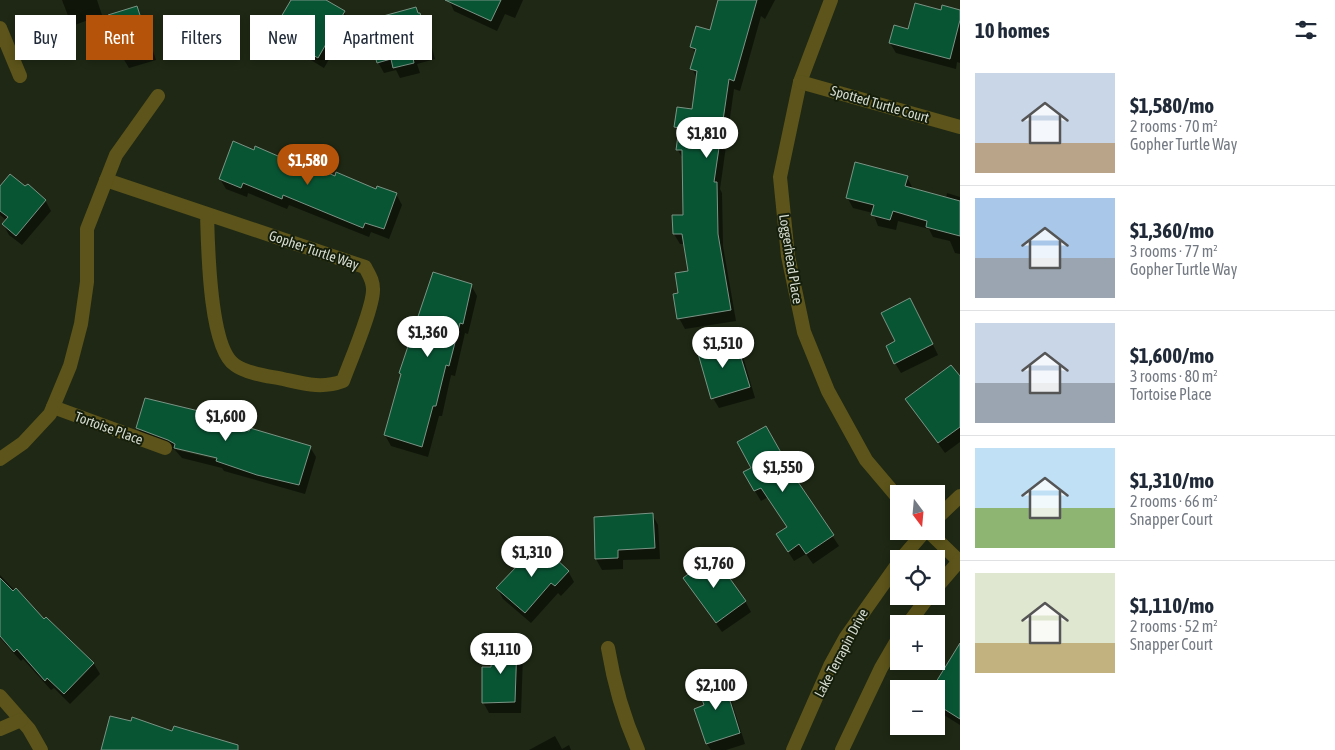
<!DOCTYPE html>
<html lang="en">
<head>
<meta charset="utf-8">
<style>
	:root { --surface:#fff; --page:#f6f6f7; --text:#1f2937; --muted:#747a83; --line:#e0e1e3; --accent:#b45309 }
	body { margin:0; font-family:"Asap Condensed",sans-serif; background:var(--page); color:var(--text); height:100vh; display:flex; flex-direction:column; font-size:19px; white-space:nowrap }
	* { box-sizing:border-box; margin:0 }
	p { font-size:16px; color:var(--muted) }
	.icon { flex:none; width:28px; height:28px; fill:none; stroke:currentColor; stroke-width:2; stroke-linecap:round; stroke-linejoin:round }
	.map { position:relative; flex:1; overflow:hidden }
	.panel { display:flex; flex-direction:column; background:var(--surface); width:375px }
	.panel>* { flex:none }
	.guide { position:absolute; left:15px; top:15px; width:475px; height:45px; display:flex; gap:10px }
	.needle { width:32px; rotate:164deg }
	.tools { position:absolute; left:890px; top:485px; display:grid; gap:10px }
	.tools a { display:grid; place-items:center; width:55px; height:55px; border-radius:0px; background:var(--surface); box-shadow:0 2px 8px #0003; font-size:25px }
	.price { position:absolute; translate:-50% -42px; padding:0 11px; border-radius:18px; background:#fff; color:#222; font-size:16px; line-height:32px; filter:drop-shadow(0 1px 2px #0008) }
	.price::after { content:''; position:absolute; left:50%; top:30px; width:15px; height:11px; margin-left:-8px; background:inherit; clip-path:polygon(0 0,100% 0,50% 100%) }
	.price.active { background:var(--accent); color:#fff }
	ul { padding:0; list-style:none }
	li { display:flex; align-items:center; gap:15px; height:125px; padding:0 15px }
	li+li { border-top:1px solid var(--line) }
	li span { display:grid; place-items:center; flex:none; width:140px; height:100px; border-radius:0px; color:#555 }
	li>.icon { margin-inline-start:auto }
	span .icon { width:60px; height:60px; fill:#fffc; stroke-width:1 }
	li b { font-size:21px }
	h2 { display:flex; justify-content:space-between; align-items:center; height:60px; padding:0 15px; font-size:21px }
	.tag { padding:0 18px; border-radius:0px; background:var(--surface); box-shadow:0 2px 8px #0003; font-size:18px; line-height:45px }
	.tag.active { background:var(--accent); color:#fff }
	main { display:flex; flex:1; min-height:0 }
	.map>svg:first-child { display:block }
</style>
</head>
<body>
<main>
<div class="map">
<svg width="960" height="750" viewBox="0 0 960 750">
	<rect width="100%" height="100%" fill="#1e2814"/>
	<g fill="#0007" fill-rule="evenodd">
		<polygon points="62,0 97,0 102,15 72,26"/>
		<polygon points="292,0 323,0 344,12 350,23 324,68 291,48 285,38 287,34 279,22"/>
		<polygon points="449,0 523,0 515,18 505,14 497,31 454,11"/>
		<polygon points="720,0 775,0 765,19 761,16 740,91 734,89 720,189 722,193 723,246 736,321 685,329 679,318 679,294 689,272 685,244 680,244 674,234 684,216 684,160 677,149 679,134 675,127 693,110 697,78 692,69 696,54 691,46 711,32"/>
		<polygon points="136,7 142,18 156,60 129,68 123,58 109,16"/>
		<polygon points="960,11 960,63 957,62 956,69 896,53 890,43 942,12"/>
		<polygon points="420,14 426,25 435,59 417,64 420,73 400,78 396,70 384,73 378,62"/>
		<polygon points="294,164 377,191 396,194 402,205 389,239 371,232 369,237 289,205 287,209 248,193 247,197 226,189 220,179"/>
		<polygon points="907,177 913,189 946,199 947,193 960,197 960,254 955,253 950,241 933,237 929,229 898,221 896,230 878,226 873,213 853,208 847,197"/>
		<polygon points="0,188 45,200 51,211 22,245 9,235 3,224 6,220 0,215"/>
		<polygon points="471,285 477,296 468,334 465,333 455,376 451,375 442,416 439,416 428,457 391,446 385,435"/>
		<polygon points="916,310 938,355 901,373 895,363 897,342"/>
		<polygon points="735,340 741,350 755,398 719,408 713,398"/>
		<polygon points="960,378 960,442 945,453 907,400"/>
		<path d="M 206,414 L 209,419 L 250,433 L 310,447 L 316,457 L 305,494 L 224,471 L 222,468 L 182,458 L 175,450 L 144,439 L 138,428 ZM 177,447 L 223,459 L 223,461 L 177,450 Z"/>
		<polygon points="795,480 839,546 813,564 806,554 794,561 784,545 788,528 768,497 761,501 750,483"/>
		<polygon points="652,514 658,525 660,559 623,560 623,569 602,570 596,559 595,519"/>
		<polygon points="568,571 574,582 561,596 558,593 531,623 503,599 497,588"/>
		<polygon points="0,575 44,621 46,619 94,664 100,674 70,704 54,688 51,690 23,659 21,661 0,638"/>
		<polygon points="684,578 745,601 751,612 722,632"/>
		<polygon points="517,645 523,655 521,713 489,713 483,702 492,668"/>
		<polygon points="955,654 960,657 960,725 936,710 936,689 934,689"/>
		<polygon points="721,676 727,687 745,744 726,750 711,750 707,744 705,706"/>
		<polygon points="555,736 562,749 569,745 571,750 529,750"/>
	</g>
	<g fill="#085534" stroke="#7b9485">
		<polygon points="291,0 326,0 345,11 318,58 283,38 289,28 278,22"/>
		<polygon points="445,0 501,0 491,21"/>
		<polygon points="718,0 757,0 734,81 729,79 714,182 717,182 718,234 731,310 677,319 673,294 678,293 675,273 688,271 682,234 673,234 672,215 683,215 682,150 676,150 679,128 674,127 677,107 692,109 697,71 690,69 696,49 690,47 696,26 710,30"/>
		<polygon points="915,3 941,10 942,5 960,10 960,20 950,59 889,43 894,25 908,29"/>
		<polygon points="137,6 151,49 122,58 108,15"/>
		<polygon points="416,7 418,13 420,13 430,48 412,53 414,63 393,68 391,59 377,63 365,21"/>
		<polygon points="233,141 254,150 255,146 294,163 295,159 335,176 336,172 376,189 377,186 397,193 384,229 365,223 363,228 283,195 282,199 243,183 241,188 219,179"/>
		<polygon points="855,162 908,176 905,186 960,201 960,236 926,227 927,221 893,211 890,220 871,215 874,205 846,198"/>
		<polygon points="10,174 25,186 28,184 46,200 16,236 2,224 8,217 0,211 0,186"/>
		<polygon points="433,272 472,284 463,324 460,323 449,366 446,365 436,406 433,406 422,447 384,435 401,374 399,373"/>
		<polygon points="910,298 933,344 894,364 886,346 895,341 881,313"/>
		<polygon points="735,338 750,387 711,399 697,350"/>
		<polygon points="951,365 960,376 960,427 938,443 905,399"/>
		<polygon points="145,398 207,413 206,416 249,431 250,428 311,446 299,485 257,475 216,461 217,458 174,448 175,444 168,440 136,428"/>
		<polygon points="766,426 796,479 834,535 806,554 799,544 788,552 776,534 787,527 761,488 754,491 743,472 751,468 737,442"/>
		<polygon points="653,513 655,548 618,550 618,558 595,559 594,517"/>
		<polygon points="539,543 569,571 555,586 551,583 525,613 496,588"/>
		<polygon points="713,555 746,601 716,623 683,578"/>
		<polygon points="0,578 13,591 16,588 44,619 46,617 94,663 64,694 47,678 45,681 17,649 14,652 0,636"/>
		<polygon points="492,643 517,643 515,702 482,703 482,667 491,667"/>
		<polygon points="960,643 960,719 936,704 936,682"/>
		<polygon points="722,675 740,733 706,744 694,709 704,705 696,682"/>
		<polygon points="110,716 131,721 132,717 172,731 174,726 238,745 238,750 101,750"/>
	</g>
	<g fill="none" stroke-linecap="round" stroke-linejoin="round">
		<g stroke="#5c541a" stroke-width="14">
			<polyline points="831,0 800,82 780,177 788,256 804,332 828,391 866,460 899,499"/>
			<polyline points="0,28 20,76"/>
			<polyline points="800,82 960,127"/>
			<path d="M 106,180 L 365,267 C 369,275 373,280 373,289 C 374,306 350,362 343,381 C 322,389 305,384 283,379 C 269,376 247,374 235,365 C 209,348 208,246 207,214"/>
			<polyline points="53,407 165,448"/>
			<polyline points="0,459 23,443 50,414 53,407 70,366 81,324 87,282 87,229 116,155 158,96"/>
			<polyline points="936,519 960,496"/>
			<polyline points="928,531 960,562"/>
			<polyline points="901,559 925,531"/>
			<polyline points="936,588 960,560"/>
			<polyline points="908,624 929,596"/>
			<path d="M 608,648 C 614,684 623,716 638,750"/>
			<polyline points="0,696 29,729 41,750"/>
			<polyline points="0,729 21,720"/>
			<polyline points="793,750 830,666 846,637 899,562"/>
			<polyline points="842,750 881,668 899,637"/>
		</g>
	</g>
	<g text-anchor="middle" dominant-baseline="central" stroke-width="4" stroke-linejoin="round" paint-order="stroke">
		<g font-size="14" fill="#d5dbcf" stroke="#151e0b">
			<text transform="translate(880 104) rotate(16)">Spotted Turtle Court</text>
			<text transform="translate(314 250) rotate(19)">Gopher Turtle Way</text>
			<text transform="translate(791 259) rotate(81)">Loggerhead Place</text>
			<text transform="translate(109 428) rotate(20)">Tortoise Place</text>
			<text transform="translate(841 653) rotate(-62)">Lake Terrapin Drive</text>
		</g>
	</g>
</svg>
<div class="tools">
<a><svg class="needle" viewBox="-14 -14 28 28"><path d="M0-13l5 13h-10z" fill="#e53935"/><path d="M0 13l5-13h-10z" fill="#747a83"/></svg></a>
<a><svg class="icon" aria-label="locate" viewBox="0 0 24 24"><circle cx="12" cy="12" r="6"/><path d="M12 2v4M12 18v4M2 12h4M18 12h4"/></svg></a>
<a>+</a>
<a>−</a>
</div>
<b class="price" style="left:707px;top:159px">$1,810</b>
<b class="price active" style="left:308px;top:186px">$1,580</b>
<b class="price" style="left:428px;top:358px">$1,360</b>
<b class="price" style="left:723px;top:369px">$1,510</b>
<b class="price" style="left:226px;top:442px">$1,600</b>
<b class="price" style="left:783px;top:493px">$1,550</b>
<b class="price" style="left:532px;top:578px">$1,310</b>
<b class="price" style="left:714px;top:589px">$1,760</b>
<b class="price" style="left:501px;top:675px">$1,110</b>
<b class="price" style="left:716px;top:711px">$2,100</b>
<div class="guide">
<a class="tag">Buy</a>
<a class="tag active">Rent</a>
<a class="tag">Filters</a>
<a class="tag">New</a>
<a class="tag">Apartment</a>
</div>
</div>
<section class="panel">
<h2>10 homes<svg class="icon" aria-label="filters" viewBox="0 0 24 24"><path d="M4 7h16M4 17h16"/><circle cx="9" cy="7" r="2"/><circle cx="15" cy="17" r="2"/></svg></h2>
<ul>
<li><span style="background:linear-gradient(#c9d6e8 70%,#b9a48a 0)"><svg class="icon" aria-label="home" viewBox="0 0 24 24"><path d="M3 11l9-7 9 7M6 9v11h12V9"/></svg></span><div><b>$1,580/mo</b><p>2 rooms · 70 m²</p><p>Gopher Turtle Way</p></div></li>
<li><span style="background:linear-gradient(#a9c7e8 60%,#9aa5b1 0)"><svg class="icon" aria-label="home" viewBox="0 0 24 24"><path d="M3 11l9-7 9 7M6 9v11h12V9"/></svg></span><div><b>$1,360/mo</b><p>3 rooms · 77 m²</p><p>Gopher Turtle Way</p></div></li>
<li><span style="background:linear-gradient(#c9d6e8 60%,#9aa5b1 0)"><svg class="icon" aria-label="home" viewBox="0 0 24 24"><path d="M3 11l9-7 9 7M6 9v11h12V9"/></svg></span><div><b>$1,600/mo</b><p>3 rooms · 80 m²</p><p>Tortoise Place</p></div></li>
<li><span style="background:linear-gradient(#bfe0f5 60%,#8fb573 0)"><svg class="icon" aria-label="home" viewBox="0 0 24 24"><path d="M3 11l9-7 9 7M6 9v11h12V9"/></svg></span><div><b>$1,310/mo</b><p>2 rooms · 66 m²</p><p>Snapper Court</p></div></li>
<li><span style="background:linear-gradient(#dfe7d0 70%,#c2b280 0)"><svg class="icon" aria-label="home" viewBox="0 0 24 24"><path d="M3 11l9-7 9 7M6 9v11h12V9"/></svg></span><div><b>$1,110/mo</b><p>2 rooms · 52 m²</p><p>Snapper Court</p></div></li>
</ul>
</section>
</main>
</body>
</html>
